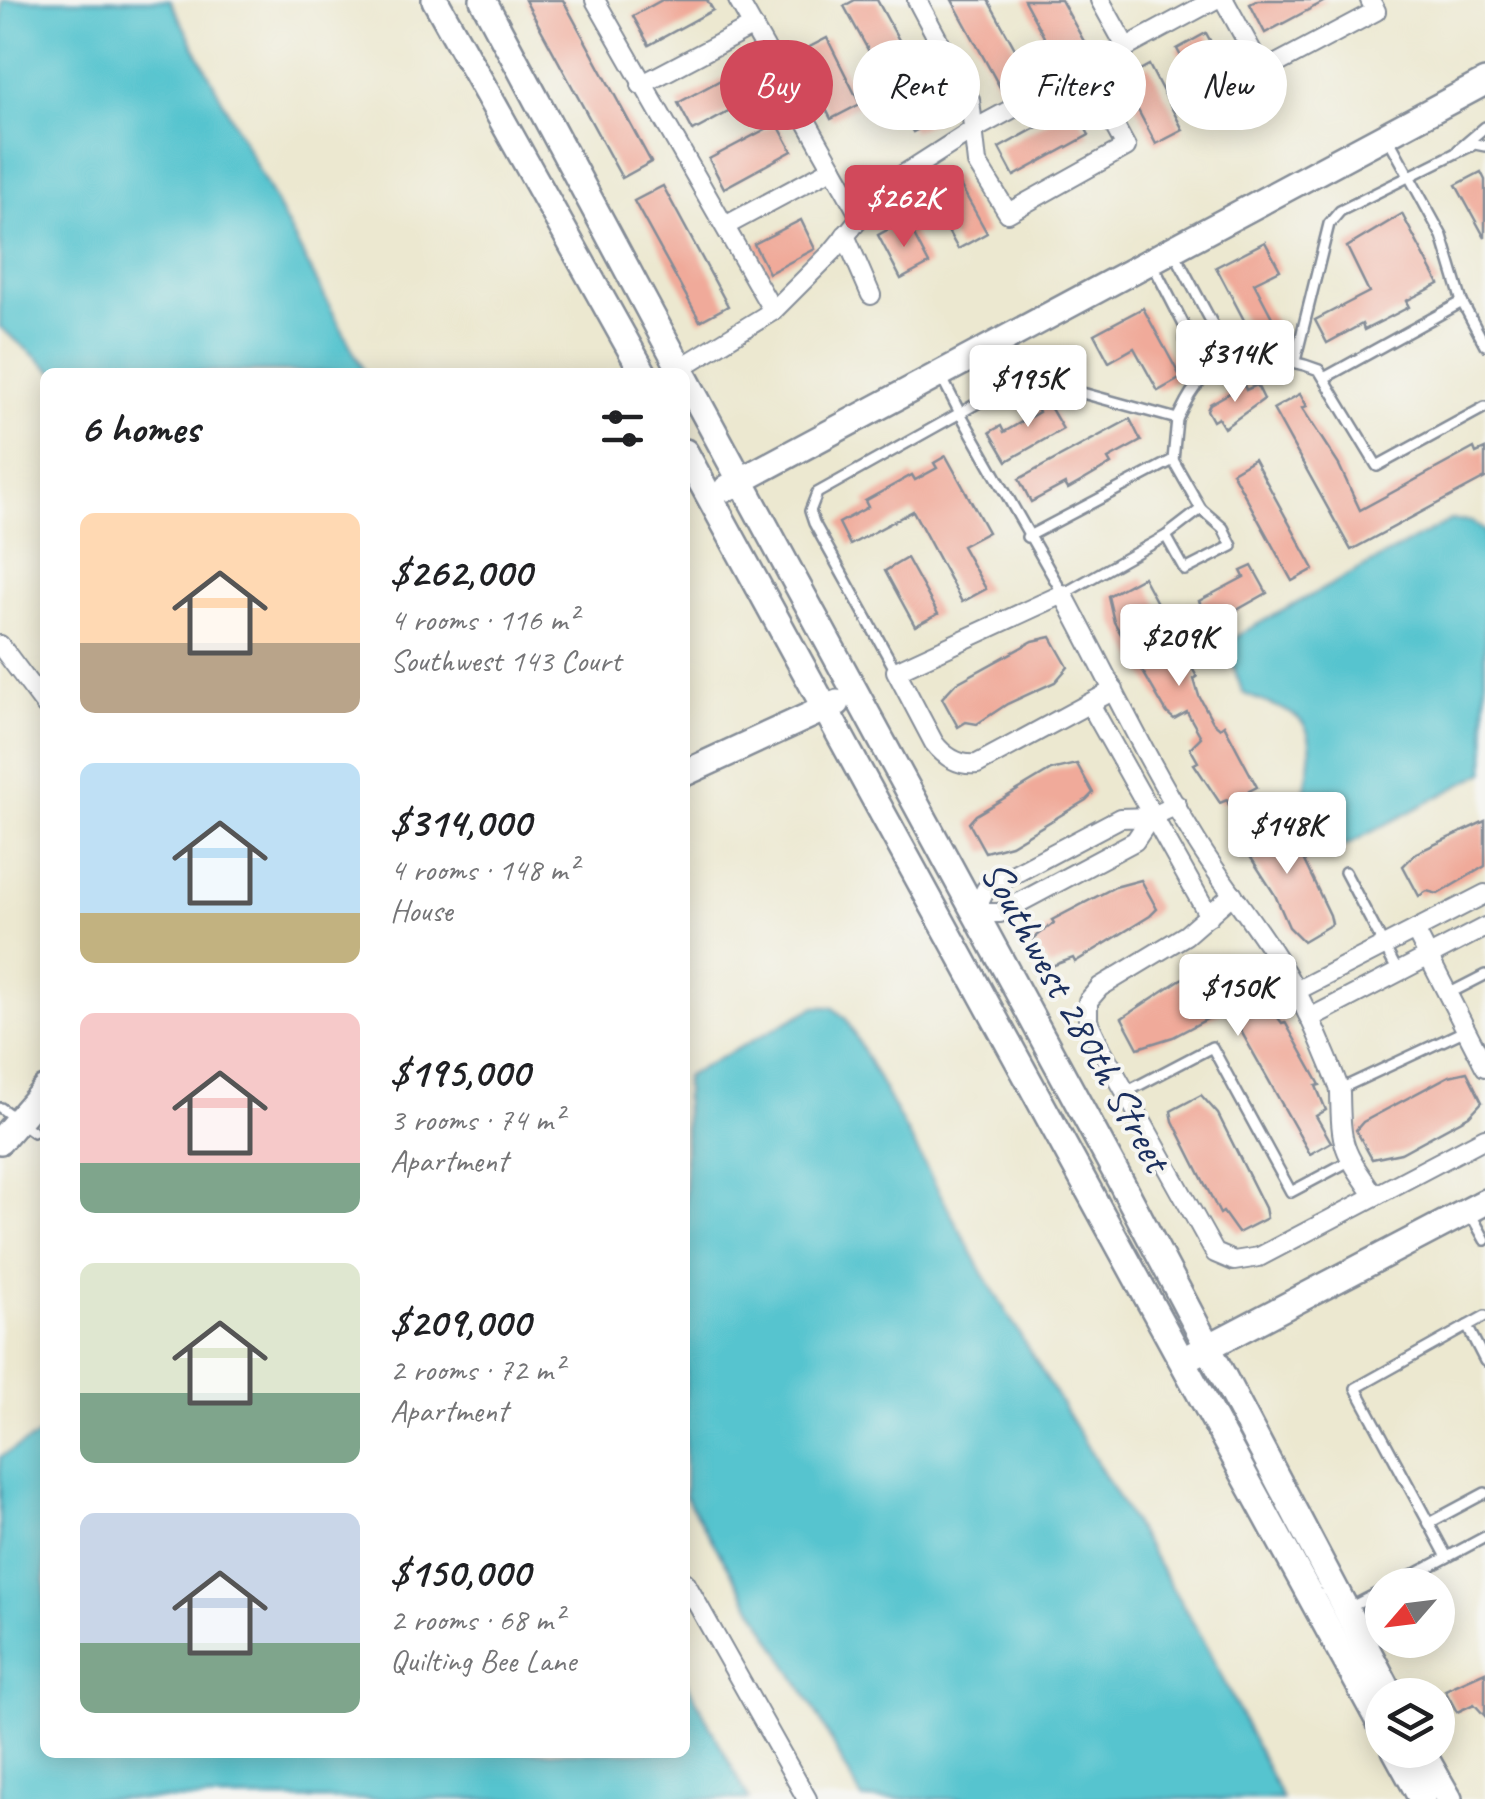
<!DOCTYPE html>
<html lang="en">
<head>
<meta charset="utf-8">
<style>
	:root { --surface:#fff; --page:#f6f6f6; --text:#202124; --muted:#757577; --accent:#d1495b }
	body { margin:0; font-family:Caveat,sans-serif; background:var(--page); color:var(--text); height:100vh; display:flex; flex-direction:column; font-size:38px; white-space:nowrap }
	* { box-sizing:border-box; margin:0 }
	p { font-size:32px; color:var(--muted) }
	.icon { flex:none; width:55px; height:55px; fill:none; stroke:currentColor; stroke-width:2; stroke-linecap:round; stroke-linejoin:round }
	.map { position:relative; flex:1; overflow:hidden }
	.details { position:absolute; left:40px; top:368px; width:650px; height:1390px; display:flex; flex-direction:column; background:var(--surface); border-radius:15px; box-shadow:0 5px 25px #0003 }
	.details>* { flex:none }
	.guide { position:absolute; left:720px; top:40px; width:615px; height:90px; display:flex; gap:20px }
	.needle { width:65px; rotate:242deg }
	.tools { position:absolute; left:1365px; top:1568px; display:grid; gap:20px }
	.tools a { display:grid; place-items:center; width:90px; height:90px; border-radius:50%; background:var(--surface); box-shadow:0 5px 25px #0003; font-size:50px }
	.price { position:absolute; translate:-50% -85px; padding:0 22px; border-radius:10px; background:#fff; color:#222; font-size:32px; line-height:65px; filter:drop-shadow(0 2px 5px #0008) }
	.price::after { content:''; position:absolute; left:50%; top:60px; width:30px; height:22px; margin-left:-15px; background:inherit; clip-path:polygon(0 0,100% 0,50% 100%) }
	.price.on { background:var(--accent); color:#fff }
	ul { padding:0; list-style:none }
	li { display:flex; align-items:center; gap:30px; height:250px; padding:0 40px }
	li span { display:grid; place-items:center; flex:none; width:280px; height:200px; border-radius:15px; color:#555 }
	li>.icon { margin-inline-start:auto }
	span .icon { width:120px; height:120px; fill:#fffc; stroke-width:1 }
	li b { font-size:42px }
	h2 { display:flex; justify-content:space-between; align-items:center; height:120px; padding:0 40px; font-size:42px }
	.pill { padding:0 35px; border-radius:45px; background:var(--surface); box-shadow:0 5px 25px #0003; font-size:35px; line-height:90px }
	.pill.on { background:var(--accent); color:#fff }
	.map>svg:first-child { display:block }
</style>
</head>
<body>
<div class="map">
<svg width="1485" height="1799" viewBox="0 0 1485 1799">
	<rect width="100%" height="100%" fill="#f6f6f2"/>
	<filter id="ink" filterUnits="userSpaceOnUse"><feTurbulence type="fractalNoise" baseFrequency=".01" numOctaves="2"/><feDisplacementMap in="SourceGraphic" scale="20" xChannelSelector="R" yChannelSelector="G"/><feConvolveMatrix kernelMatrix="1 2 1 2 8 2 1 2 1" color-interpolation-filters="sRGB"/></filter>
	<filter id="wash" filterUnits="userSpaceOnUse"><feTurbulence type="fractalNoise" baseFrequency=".0048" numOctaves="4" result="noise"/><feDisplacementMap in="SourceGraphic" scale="40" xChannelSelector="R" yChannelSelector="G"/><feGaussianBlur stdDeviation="2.25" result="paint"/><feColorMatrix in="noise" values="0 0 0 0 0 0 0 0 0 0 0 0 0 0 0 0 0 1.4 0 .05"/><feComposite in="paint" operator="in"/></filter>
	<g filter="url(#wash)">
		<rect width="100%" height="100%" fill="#ece8d0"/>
		<g fill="#57c4cf" stroke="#397a96" stroke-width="2.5">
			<polygon points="2,0 170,0 364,372 54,372 0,327"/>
			<path d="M 1451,520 L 1472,521 L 1485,532 L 1485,772 L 1345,846 C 1267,823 1328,769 1305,726 C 1296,709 1260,703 1243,693 L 1231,660 L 1236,636 Z"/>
			<polygon points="815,1007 832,1007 846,1019 984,1275 1204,1641 1282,1799 862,1799 812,1705 685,1496 685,1077"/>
			<polygon points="45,1432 45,1752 685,1752 685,1679 749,1799 0,1799 0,1457"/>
		</g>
		<g id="blocks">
			<g fill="#f0aa9a">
				<polygon points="525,0 563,0 651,162 622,178"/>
				<polygon points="662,0 707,0 713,10 649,45 633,16"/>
				<polygon points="855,0 877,0 941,117 913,132 844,6"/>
				<polygon points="952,0 988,0 1030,76 1002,91"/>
				<polygon points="1024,0 1061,0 1086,45 1057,61"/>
				<polygon points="1258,0 1327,0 1265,33 1250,4"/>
				<polygon points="1206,33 1239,93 1210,110 1177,49"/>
				<polygon points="827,38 860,104 831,119 798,53"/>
				<polygon points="1149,65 1183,130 1156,144 1122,80"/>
				<polygon points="743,68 758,96 693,131 678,103"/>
				<polygon points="1074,107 1089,135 1014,176 999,148"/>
				<polygon points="777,123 792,151 724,188 709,159"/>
				<polygon points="1481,172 1485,180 1485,238 1456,185"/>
				<polygon points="954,174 987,233 958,249 925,190"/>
				<polygon points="663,186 728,306 700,321 634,201"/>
				<polygon points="1402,214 1439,284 1406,301 1409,307 1384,320 1364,330 1362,324 1327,343 1315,320 1369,292 1347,247"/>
				<polygon points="801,220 815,249 769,273 754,244"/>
				<polygon points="906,220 929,264 901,279 878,235"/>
				<polygon points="1265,242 1280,270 1254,283 1277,327 1254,339 1216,267"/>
				<polygon points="1143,308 1181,378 1158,391 1134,348 1109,362 1094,334"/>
				<polygon points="1244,385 1246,390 1257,385 1264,399 1224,428 1218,418 1213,421 1207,410 1210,404"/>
				<polygon points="1030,387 1040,390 1063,429 1007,461 990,432 1001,426 1004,432 1039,412"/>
				<polygon points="1300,394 1307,406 1302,408 1339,465 1360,510 1474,448 1476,453 1485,449 1485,478 1351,550 1273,409"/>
				<polygon points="1130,419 1141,441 1108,459 1111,464 1084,480 1068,489 1065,484 1031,502 1019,479"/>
				<polygon points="946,456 988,532 962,546 986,589 962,602 913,511 850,545 839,523 868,507 865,501 912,475 915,480 937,468 934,463"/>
				<polygon points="1254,459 1314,569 1292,581 1232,472"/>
				<polygon points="907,558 938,614 915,626 885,571"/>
				<polygon points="1252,566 1267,593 1212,624 1199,601 1244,577 1241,571"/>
				<polygon points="1143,577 1197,677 1194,679 1199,696 1213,722 1220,728 1224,725 1257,787 1249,791 1251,796 1230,807 1227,800 1220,803 1194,764 1198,762 1190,748 1201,737 1187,712 1174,719 1167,713 1114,622 1108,596"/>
				<polygon points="1051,637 1068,667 1055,682 1007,704 977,724 966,722 958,727 942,698 955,684 1033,641"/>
				<polygon points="1077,764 1093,793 1086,800 1011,845 985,852 969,823 976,815 1051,770"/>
				<polygon points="1272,814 1292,836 1330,915 1332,924 1303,941 1289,927 1275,895 1246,850 1249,848 1242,831"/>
				<polygon points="1485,821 1485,866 1438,894 1427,891 1419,896 1403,866 1416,853"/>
				<polygon points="1141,880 1157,909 1150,916 1075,962 1073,958 1049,967 1033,939 1054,923 1052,920 1115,887"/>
				<polygon points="1231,960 1256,1009 1267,1003 1282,1023 1285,1022 1320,1085 1316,1086 1326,1110 1316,1116 1331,1142 1310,1154 1228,1008 1173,1037 1138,1048 1122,1018 1181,979"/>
				<polygon points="1467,1072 1482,1102 1469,1116 1401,1153 1372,1159 1356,1130 1363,1122 1449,1076"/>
				<polygon points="1201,1095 1218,1114 1265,1208 1267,1218 1238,1233 1223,1212 1220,1214 1173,1121 1171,1111"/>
				<polygon points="1485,1672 1485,1716 1474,1704 1457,1712 1445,1690"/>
			</g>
		</g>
	</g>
	<g filter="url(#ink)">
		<use href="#blocks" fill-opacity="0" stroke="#848c97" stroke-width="2.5"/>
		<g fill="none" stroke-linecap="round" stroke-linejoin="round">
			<defs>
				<g id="lane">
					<polyline points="1387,136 1442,236 1462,302 1485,345"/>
					<polyline points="1458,150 1485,127"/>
					<polyline points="1174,252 1234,364"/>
					<polyline points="1152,263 1186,329 1194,336 1210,375"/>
					<polyline points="1186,329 1184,340 1199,366 1205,367"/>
					<polyline points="1295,361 1329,224 1340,211 1456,153 1475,144 1485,146"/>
					<polyline points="941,376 960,413 1024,377 1177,419 1173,460 1027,537"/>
					<polyline points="1326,377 1462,302"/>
					<path d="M 1177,419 C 1183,408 1189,393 1198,384 C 1229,351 1281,355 1319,370 L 1377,466 L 1485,407"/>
					<polyline points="1166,536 1185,570 1232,546 1223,528 1201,509"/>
					<polyline points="896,671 814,523 810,511 817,493 960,413 1063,594 1166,536 1201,509 1173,460"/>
					<polyline points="1345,872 1398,972"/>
					<polyline points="1448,994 1485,975"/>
					<polyline points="1340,1089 1466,1030"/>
					<polyline points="1126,1092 1212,1047 1291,1192 1351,1160"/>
					<polyline points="1,1108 33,1132"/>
					<polyline points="1469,1211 1485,1240"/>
					<polyline points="1467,1326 1485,1361"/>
					<polyline points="1429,1523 1485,1493"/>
					<polyline points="1447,1557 1356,1388 1485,1316"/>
					<polyline points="1395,1585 1485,1537"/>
					<polyline points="1349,1608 1382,1591"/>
				</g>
				<g id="street">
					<polyline points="595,0 773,311"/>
					<polyline points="738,0 860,216"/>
					<polyline points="917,0 970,100 977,163 1008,213 1126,147 1084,70"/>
					<polyline points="1100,0 1126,47"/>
					<polyline points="1224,0 1263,71 1376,11 1370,0"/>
					<polyline points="641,85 753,26"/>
					<polyline points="727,225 833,168"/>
					<polyline points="845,235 871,295"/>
					<polyline points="674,372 773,311 832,252 887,185 971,131 1214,0"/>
					<polyline points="0,645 45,705"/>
					<path d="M 1114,690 L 977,764 C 959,766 945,757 934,743 L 896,671 L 1063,594 C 1107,676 1148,763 1197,842 C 1233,900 1280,952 1308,1015 C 1313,1024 1340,1087 1340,1092 C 1341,1147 1342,1149 1375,1196"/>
					<polyline points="1090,704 1209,916"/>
					<polyline points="1151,817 1135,841 1000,913 974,913 986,889 1120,818 1151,817 1177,805"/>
					<polyline points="1233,894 1186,935 1100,987 1088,1001 1088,1021 1102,1050 1215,1253 1234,1261 1259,1257 1485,1138"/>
					<polyline points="1415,930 1485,1067"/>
					<polyline points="1296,991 1485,894"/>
					<polyline points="1310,1018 1485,927"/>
					<polyline points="685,1582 807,1799"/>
				</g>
				<g id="secondary">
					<polyline points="435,0 643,372"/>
					<polyline points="483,0 682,372"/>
					<polyline points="685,378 1122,1184 1391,1695"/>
					<polyline points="685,452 1382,1727"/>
					<polyline points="727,488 1485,82"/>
					<polyline points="685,773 837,703"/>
					<polyline points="0,1141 45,1089"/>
					<polyline points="1193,1355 1485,1202"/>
					<polyline points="1395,1750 1422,1799"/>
					<polyline points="1421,1750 1449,1799"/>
				</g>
			</defs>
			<use href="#lane" stroke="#848c97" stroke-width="14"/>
			<use href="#street" stroke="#848c97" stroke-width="22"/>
			<use href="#secondary" stroke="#848c97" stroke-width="30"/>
			<use href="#lane" stroke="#fff" stroke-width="9"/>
			<use href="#street" stroke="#fff" stroke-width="18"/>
			<use href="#secondary" stroke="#fff" stroke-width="25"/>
		</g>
	</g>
	<g text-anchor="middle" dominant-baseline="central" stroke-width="8" stroke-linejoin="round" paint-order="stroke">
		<g font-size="42" fill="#1b2f5e" stroke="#f6f6f2">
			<text transform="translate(1076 1016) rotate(61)">Southwest 280th Street</text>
		</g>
	</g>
</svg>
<div class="tools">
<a><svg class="needle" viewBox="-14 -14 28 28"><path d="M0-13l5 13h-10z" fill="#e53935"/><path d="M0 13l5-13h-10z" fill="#757577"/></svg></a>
<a><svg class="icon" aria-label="layers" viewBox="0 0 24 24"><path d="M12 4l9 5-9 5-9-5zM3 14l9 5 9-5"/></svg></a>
</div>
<b class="price on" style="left:904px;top:250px">$262K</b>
<b class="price" style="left:1235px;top:405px">$314K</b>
<b class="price" style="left:1028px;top:430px">$195K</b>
<b class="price" style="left:1179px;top:689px">$209K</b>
<b class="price" style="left:1287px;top:877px">$148K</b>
<b class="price" style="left:1238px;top:1039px">$150K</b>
<div class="guide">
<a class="pill on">Buy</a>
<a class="pill">Rent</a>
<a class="pill">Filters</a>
<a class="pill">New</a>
</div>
<section class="details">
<h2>6 homes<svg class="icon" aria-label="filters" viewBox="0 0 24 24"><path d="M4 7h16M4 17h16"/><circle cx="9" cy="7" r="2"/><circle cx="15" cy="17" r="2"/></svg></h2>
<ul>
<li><span style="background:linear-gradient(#ffd9b3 65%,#b9a48a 0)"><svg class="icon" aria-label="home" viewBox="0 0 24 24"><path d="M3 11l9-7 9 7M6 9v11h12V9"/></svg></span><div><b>$262,000</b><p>4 rooms · 116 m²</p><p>Southwest 143 Court</p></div></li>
<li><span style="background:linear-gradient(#bfe0f5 75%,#c2b280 0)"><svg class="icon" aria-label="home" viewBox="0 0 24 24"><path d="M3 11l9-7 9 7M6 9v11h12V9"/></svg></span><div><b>$314,000</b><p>4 rooms · 148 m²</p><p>House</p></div></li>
<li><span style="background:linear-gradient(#f6c9c9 75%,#7fa58c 0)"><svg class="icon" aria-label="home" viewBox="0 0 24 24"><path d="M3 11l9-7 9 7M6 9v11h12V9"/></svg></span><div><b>$195,000</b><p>3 rooms · 74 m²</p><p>Apartment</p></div></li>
<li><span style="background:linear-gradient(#dfe7d0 65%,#7fa58c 0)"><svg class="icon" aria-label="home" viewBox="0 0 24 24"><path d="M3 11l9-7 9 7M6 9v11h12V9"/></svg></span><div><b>$209,000</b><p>2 rooms · 72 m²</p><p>Apartment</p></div></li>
<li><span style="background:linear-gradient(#c9d6e8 65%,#7fa58c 0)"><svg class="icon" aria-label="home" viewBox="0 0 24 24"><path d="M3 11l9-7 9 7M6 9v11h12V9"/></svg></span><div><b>$150,000</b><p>2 rooms · 68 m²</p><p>Quilting Bee Lane</p></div></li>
</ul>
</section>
</div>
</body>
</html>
